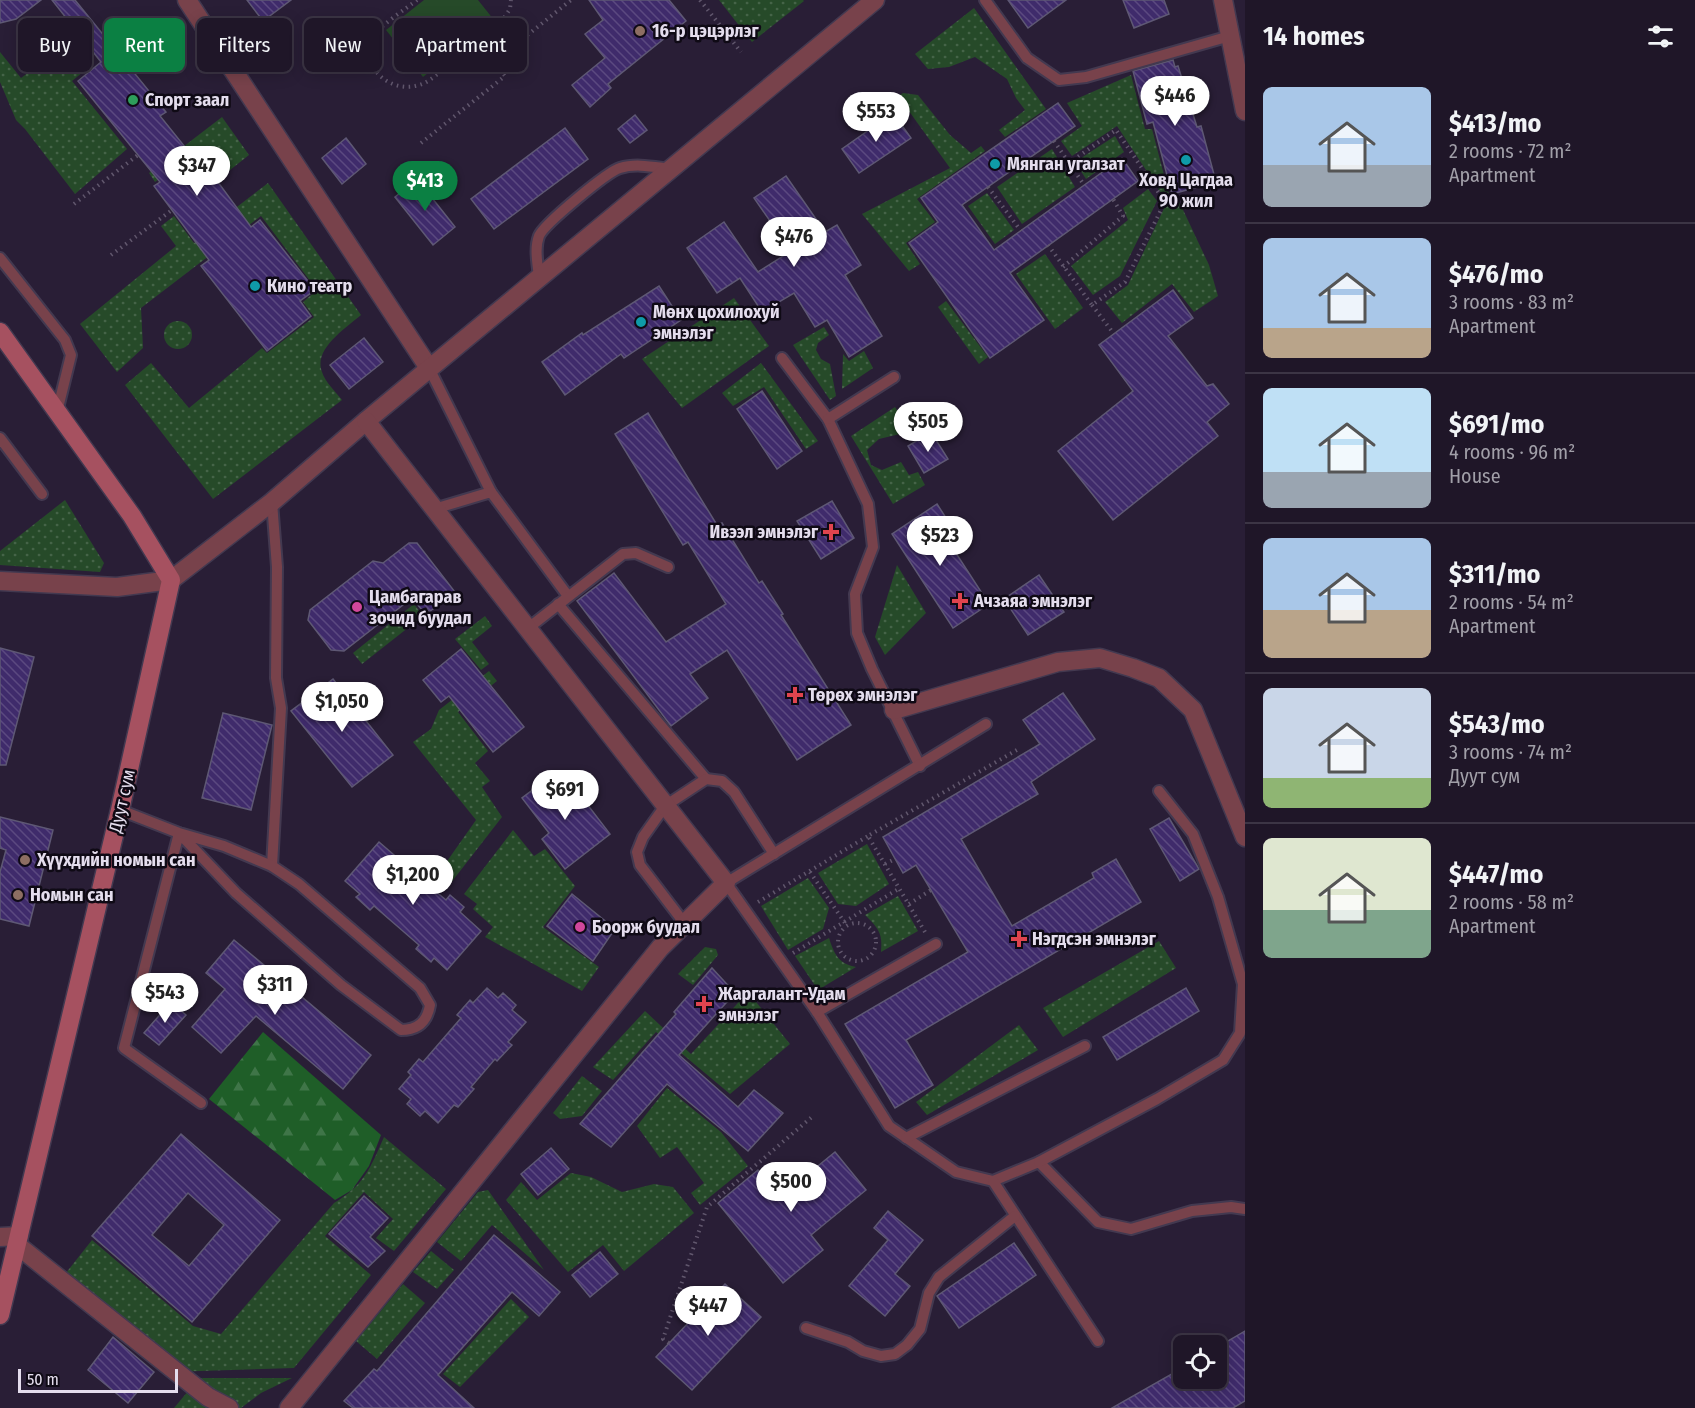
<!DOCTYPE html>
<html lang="en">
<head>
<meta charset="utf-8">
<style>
	:root { --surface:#1f1628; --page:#271f30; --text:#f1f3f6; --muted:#a19fa8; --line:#3c3545; --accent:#0b8043 }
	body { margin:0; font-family:"Fira Sans Condensed",sans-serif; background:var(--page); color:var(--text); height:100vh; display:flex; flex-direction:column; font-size:22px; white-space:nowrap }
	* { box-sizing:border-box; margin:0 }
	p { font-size:20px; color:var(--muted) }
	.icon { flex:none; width:33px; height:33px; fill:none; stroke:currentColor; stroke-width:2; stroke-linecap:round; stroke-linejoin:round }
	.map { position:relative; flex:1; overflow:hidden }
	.panel { display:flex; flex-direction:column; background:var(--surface); width:450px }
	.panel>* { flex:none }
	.banner { position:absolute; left:18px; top:18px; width:570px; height:54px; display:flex; gap:12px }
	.controls { position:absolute; left:1173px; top:1335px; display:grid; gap:12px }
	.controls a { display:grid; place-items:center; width:54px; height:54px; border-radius:9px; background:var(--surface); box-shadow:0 3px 15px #0003,0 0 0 2px var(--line); font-size:30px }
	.scale { position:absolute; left:18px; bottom:15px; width:160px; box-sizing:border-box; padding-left:6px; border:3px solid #e4dded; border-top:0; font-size:16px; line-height:21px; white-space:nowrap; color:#e4dded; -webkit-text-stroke:4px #0f0a15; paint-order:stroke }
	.price { position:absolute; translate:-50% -51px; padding:0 14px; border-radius:21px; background:#fff; color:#222; font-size:20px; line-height:39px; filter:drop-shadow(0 2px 3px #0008) }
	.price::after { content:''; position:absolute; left:50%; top:36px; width:18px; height:14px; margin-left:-9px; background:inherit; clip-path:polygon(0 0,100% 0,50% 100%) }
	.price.on { background:var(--accent); color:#fff }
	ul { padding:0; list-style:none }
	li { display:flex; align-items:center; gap:18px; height:150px; padding:0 18px }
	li+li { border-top:2px solid var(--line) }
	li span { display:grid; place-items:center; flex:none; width:168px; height:120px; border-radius:9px; color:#555 }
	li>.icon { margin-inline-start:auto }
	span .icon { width:72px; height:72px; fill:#fffc; stroke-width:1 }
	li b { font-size:26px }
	h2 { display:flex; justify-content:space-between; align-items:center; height:72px; padding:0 18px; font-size:26px }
	.pill { padding:0 21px; border-radius:9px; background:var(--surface); box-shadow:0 3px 15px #0003,0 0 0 2px var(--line); font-size:21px; line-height:54px }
	.pill.on { background:var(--accent); color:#fff }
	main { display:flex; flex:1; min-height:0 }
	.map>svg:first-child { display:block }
</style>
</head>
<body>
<main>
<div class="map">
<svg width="1245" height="1408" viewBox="0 0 1245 1408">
	<defs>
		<pattern id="grass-dots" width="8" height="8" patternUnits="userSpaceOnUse" patternTransform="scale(1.5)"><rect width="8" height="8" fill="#264a29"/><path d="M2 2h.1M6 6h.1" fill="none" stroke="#456448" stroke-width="1.8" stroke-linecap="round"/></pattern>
		<pattern id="forest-firs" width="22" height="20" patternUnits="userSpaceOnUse" patternTransform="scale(1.5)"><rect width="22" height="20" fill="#1f5e28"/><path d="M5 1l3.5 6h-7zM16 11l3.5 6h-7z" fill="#3f7548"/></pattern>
		<pattern id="building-back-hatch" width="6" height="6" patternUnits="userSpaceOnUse" patternTransform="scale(1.5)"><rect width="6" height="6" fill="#3f2b6b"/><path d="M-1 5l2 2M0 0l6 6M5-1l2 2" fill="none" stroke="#5b4980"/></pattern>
	</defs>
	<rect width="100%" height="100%" fill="#291e36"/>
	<g fill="url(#grass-dots)">
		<polygon points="719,0 803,0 804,1 752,42"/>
		<polygon points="974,8 1046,109 1005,137 999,130 1025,110 1016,98 1007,79 975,57 949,67 928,69 915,54"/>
		<polygon points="74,38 94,63 72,81 127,149 75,194 25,129 16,120 0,82 0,52 21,78"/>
		<polygon points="1131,75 1145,129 1152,129 1170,198 1177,197 1209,265 1218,296 1194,312 1172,284 1122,323 1105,302 1128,285 1167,202 1117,126 1072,156 1061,141 1082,126 1067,103"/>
		<polygon points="903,93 918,95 950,135 971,153 981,146 985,151 917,199 935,222 906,243 920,264 909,271 862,214 950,168 898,96"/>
		<polygon points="222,117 249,155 220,178 201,152 178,170 175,167 155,182 149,173"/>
		<polygon points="1115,136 1124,152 1086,179 1075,162"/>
		<polygon points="1052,149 1075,187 1022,224 997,187"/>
		<path d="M 268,183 L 361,315 C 346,328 313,349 322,372 C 325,382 336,392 342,400 L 213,499 L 125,385 L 151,363 L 189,408 L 262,348 L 267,353 L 314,317 L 303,302 L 317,290 L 261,216 L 141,308 L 143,348 L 117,372 L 80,324 L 176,246 L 161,226 L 174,216 L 194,243 L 218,226 L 216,223 Z"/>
		<polygon points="1148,189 1157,201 1120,276 1093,295 1071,266 1128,220 1123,208"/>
		<polygon points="987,193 1014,230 995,244 968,206"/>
		<polygon points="1045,254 1083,308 1055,329 1016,274"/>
		<polygon points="734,298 769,346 682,408 642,359"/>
		<polygon points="946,301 988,357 979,364 938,307"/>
		<circle cx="178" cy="335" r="14"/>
		<polygon points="824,327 829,335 818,343 816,350 821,359 830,364 836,396 830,400 793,345"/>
		<polygon points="864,351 873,368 842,389 843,354 849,361"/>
		<polygon points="761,363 818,441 806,449 764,387 733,406 722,393"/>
		<polygon points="895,407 908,426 900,434 879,439 867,450 871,465 882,470 901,462 909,475 918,472 925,485 893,504 851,436"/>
		<polygon points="65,500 104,563 100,572 0,565 0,551"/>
		<polygon points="897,565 926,613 885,655 875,637"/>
		<polygon points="414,604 423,616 362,664 353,653"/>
		<polygon points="485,616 492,626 472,642 489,664 481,670 455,639"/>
		<polygon points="489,671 497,681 458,712 488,751 475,763 490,781 482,787 502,817 450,884 438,874 476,820 413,742 431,729 439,710"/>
		<polygon points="513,830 534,856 545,849 575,886 543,927 599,967 582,991 485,937 493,927 473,909 477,904 464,894"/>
		<polygon points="867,844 889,884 856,906 838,904 818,873"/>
		<polygon points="808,878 829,908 823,929 788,950 761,906"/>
		<path d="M 898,896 L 918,931 L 881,952 C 883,933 878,928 865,915 Z"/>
		<path d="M 829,938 C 834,954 839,964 856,967 L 818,990 L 795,956 Z"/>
		<polygon points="1159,941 1176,968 1063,1037 1043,1008"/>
		<polygon points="705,947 716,949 718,955 693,985 678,974"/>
		<polygon points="748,992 790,1044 730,1094 656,1032 613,1080 593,1067 645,1011 691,1054"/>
		<polygon points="1019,1025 1038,1050 927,1115 916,1102"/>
		<polygon points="582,1076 602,1091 582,1116 560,1119 553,1113"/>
		<polygon points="667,1088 721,1132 748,1166 700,1205 691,1193 704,1183 677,1147 660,1158 637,1126"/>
		<path d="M 384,1137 L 446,1189 L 394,1251 L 376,1238 L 393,1219 L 364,1192 L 325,1236 L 371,1275 L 294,1368 L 168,1372 L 58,1283 L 92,1240 L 193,1326 L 221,1334 L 334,1203 C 364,1185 370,1169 384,1137 Z"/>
		<polygon points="571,1173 591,1177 622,1192 654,1184 673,1187 694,1213 624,1271 603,1245 568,1272 506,1200 521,1182 537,1200"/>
		<polygon points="488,1190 544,1270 492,1225 461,1261 437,1242 478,1192"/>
		<polygon points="431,1251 454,1270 437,1289 413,1272"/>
		<polygon points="403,1284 425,1303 377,1359 356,1341"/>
		<polygon points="511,1299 529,1317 460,1387 443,1374"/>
		<polygon points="199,1378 292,1378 261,1393 241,1408 174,1408"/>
	</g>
	<polygon fill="url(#forest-firs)" points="263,1032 381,1135 369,1166 352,1190 335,1200 209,1099"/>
	<polygon fill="#264a29" points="424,0 478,0 494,20 423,77 386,30"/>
	<g fill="url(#building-back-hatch)" stroke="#5e5874" stroke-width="1.5" fill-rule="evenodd">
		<polygon points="0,0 41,0 16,19 0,23"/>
		<polygon points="52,0 75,0 166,112 160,116 197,162 201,159 251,227 260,220 315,290 300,301 311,316 267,351 201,266 209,260 154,186 160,182 78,81 101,62"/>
		<polygon points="247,0 291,0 263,21"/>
		<polygon points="589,0 669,0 686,21 608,84 611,88 590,107 572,85 605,58 585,34 603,20"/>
		<polygon points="1008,0 1066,0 1028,28"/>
		<polygon points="1123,0 1164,0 1169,14 1134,28"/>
		<polygon points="1173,60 1175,67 1178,66 1197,127 1201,126 1216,182 1172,194 1153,122 1147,124 1133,71"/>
		<polygon points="1058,103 1075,126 962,205 994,250 1122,158 1138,181 1010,273 1044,320 990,358 909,243 938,222 921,198"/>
		<polygon points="893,113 911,138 859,173 842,149"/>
		<polygon points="635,115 647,130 630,143 618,129"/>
		<polygon points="565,128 588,159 494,229 471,199"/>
		<polygon points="346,138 366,164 342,184 322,158"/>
		<polygon points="786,176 825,232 837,225 861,265 845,275 882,336 849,357 827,320 815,327 794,293 762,312 740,278 717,293 687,248 724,222 758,272 791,251 754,198"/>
		<polygon points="417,179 455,227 433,245 395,197"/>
		<polygon points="659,286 681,320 624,358 621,354 565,395 542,362 582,333 583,335"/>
		<polygon points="1173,290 1193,318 1168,336 1207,386 1213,384 1229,404 1207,422 1218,436 1113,520 1058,451 1133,391 1099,345"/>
		<polygon points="364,338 383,362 349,389 330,365"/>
		<polygon points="762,391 802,451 777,469 737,409"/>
		<polygon points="648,413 717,525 722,523 759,583 762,581 783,614 781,615 851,725 797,760 727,650 690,674 708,698 671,726 577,601 614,573 666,642 726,604 688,542 683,545 615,434"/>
		<polygon points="931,432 948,459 924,473 908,446"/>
		<polygon points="832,501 854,538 821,559 797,521"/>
		<polygon points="937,504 948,521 939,527 989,604 953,628 892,534"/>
		<polygon points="409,543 417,543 455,592 429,612 427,609 423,611 412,598 344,651 331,650 308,620 310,610 373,561 383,563"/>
		<polygon points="1039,575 1064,612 1028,635 1004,599"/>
		<polygon points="0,648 34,657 6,765 0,765"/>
		<polygon points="461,649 524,727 493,752 449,696 441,702 423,680"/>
		<polygon points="333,679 393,755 352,787 291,711"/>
		<polygon points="1063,693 1095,739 1031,782 1038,794 961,839 1012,926 1094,878 1092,873 1116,859 1141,902 906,1040 933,1085 895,1108 845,1024 968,952 916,865 903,873 883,837 1040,744 1023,720"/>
		<polygon points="223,713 272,725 251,810 202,798"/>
		<polygon points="555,773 582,808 587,804 610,834 565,869 542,839 549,833 522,798"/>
		<polygon points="0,817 53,830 29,926 0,919 0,872 6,850 0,848"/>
		<polygon points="1169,818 1199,869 1180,881 1150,829"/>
		<polygon points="379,842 401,861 405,856 418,868 414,873 446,900 450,895 464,907 460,912 481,931 447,970 434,958 431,962 416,949 419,945 374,906 370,910 356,897 360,894 345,881"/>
		<polygon points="572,894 615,929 593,961 547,926"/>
		<polygon points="234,940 371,1055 343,1089 256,1016 221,1053 192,1027 225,989 206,973"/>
		<polygon points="712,968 735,993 679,1055 738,1107 754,1090 783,1113 748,1151 667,1084 611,1147 580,1124 676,1014 674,1012"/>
		<polygon points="487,988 498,998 503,993 516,1005 512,1010 526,1022 508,1042 512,1045 497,1061 495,1059 471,1087 474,1089 458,1107 454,1105 438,1123 425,1111 420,1116 407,1104 411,1099 399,1089 411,1075 408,1072 419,1059 423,1062 461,1018 457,1015 470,1000 473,1003"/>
		<polygon points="1186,988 1199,1011 1117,1060 1103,1037"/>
		<polygon points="171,1002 186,1015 159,1045 144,1033"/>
		<path d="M 181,1134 L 280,1220 L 192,1322 L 92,1236 ZM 188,1193 L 224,1225 L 189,1266 L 152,1235 Z"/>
		<polygon points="551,1148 569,1169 538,1195 521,1174"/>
		<polygon points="835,1152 866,1190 811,1235 823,1250 783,1283 718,1203 758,1170 780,1197"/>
		<polygon points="364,1196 388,1218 370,1237 385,1251 368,1267 329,1234"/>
		<polygon points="888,1211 923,1240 895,1274 910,1286 885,1316 849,1286 888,1240 874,1228"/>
		<polygon points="494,1235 560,1292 539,1316 512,1292 438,1375 474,1408 353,1408 344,1401 374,1369 377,1371"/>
		<polygon points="1014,1243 1036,1275 959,1328 937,1296"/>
		<polygon points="600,1252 618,1274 590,1297 572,1275"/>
		<polygon points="725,1284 761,1317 692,1390 656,1357"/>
		<polygon points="1245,1331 1245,1401 1233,1408 1112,1408 1184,1367 1184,1378 1216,1378 1216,1348"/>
		<polygon points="113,1337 154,1372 128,1403 88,1370"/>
	</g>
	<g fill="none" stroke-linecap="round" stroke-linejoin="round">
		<defs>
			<g id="lane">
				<polyline points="985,0 1027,58 1059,80 1086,77 1230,36"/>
				<polyline points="0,258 65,340 71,355 57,412"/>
				<path d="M 539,278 C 538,265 534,249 539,236 C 544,224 607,172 620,168 C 636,163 654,167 671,169"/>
				<polyline points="782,358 828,419 868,504 873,547 855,594 857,633 872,669 920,766"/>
				<polyline points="429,368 491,492"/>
				<polyline points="828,419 894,377"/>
				<polyline points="0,438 42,494"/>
				<polyline points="272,502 277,567 276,678 281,708 272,866"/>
				<polyline points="434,509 491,492 568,596"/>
				<polyline points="558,604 706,779"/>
				<polyline points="527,629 623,554 636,553 668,567"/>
				<polyline points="986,724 726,883 817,1012 889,1126 956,1172 993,1181 1039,1162 1098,1222 1131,1229 1192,1211 1231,1207 1245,1209"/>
				<path d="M 120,810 L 179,833 L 224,846 L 272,866 L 299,884 L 420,988 L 430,1005 C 427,1022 418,1030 401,1030 L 341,985 L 236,893 L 179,833 L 124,1048 L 201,1103"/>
				<polyline points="685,924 640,865 637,852 643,837 665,806 706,779 722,781 734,792 774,854"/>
				<polyline points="817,1012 936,944"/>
				<polyline points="906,1138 1085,1046"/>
				<polyline points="1039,1162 1157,1099 1223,1060 1240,1033 1243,984 1218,897 1193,834 1159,791"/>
				<polyline points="993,1181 1098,1341"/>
				<polyline points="806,1328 848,1342 863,1351 881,1356 895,1354 907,1345 920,1329 929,1293 939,1277 1015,1216"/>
			</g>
			<g id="street">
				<polyline points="187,0 429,368"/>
				<polyline points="1223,0 1245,111"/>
				<polyline points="0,581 117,587 171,580 272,502 366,421 875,0"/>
				<polyline points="894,710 1058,662 1100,658 1133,668 1159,678 1193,710 1245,837"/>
				<polyline points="0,1237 19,1236"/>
				<polyline points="17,1245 208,1397 229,1408"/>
				<polyline points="289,1408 660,948 726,883 366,421"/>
			</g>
			<polyline id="secondary" points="0,332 132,516 171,580 120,810 0,1315"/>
		</defs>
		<use href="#lane" stroke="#433950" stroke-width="14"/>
		<use href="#street" stroke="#433950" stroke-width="21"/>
		<use href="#secondary" stroke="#433950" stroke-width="21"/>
		<g stroke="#61576d" stroke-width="4" stroke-dasharray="1.5 4.5" stroke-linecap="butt">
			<path d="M 417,0 C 407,8 381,25 374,35 C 356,62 388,95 419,85 C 430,82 439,72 449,65 C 467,50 485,36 502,21 L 510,9 L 511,0"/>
			<polyline points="700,0 741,52"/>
			<polyline points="478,42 494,62"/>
			<polyline points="1054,141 1084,185"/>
			<polyline points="421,143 505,76 494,62 571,0"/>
			<polyline points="988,187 1021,231"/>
			<polyline points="74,204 138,155"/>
			<polyline points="1048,245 1092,305 1125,282 1165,202 1116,130 1069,163"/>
			<polyline points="111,255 172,210"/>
			<polyline points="1063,267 1123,216 1113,199"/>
			<polyline points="1092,305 1114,334"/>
			<polyline points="885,864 895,859"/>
			<polyline points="810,872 845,923"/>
			<polyline points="758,902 868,836"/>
			<polyline points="909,904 931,890"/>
			<circle cx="857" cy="942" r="19"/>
			<polyline points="925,932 868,836 1017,750"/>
			<polyline points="793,953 900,888"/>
			<polyline points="669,1343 663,1339 707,1207 813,1116"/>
		</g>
		<use href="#lane" stroke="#78424b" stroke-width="10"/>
		<use href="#street" stroke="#78424b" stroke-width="18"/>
		<use href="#secondary" stroke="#a65160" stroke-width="18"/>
	</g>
	<g fill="#8d6e63" stroke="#0f0a15" stroke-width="2">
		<circle cx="640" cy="31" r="6"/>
		<circle cx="25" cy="860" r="6"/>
		<circle cx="18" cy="895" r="6"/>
	</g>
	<circle fill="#2e9e5b" stroke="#0f0a15" stroke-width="2" cx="133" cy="100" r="6"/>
	<g fill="#0f9aa8" stroke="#0f0a15" stroke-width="2">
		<circle cx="1186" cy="160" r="6"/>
		<circle cx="995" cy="164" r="6"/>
		<circle cx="255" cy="286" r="6"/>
		<circle cx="641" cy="322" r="6"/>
	</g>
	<g fill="#e0444e" stroke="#0f0a15" stroke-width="2">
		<path d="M828 523h6v6h6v6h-6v6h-6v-6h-6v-6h6z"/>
		<path d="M957 592h6v6h6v6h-6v6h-6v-6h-6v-6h6z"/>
		<path d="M792 686h6v6h6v6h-6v6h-6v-6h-6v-6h6z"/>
		<path d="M1016 930h6v6h6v6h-6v6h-6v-6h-6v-6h6z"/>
		<path d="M701 995h6v6h6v6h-6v6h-6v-6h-6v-6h6z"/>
	</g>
	<g fill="#d1479c" stroke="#0f0a15" stroke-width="2">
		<circle cx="357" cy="607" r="6"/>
		<circle cx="580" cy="927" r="6"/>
	</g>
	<g text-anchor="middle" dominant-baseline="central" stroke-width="5" stroke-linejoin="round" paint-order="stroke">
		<g font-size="18" font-weight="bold" fill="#e4dded" stroke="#0f0a15" text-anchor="start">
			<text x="652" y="31">16-р цэцэрлэг</text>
			<text x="145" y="100">Спорт заал</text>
			<text x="1007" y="164">Мянган угалзат</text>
			<text x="1186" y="180" text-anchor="middle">Ховд Цагдаа<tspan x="1186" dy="21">90 жил</tspan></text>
			<text x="267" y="286">Кино театр</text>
			<text x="653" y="312">Мөнх цохилохуй<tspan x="653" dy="21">эмнэлэг</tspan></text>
			<text x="818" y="532" text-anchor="end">Ивээл эмнэлэг</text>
			<text x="369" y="597">Цамбагарав<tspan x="369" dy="21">зочид буудал</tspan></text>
			<text x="974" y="601">Ачзаяа эмнэлэг</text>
			<text x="808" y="695">Төрөх эмнэлэг</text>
			<text x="37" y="860">Хүүхдийн номын сан</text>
			<text x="30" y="895">Номын сан</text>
			<text x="592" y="927">Боорж буудал</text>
			<text x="1032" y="939">Нэгдсэн эмнэлэг</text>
			<text x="718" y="994">Жаргалант-Удам<tspan x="718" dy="21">эмнэлэг</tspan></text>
		</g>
		<g font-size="18" fill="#e4dded" stroke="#0f0a15">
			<text transform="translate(122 801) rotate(-77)">Дуут сум</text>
		</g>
	</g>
</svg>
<div class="controls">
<a><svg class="icon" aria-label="locate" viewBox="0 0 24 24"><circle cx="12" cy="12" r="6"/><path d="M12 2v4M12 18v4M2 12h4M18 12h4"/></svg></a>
</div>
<div class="scale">50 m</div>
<b class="price" style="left:1175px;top:127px">$446</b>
<b class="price" style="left:876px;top:143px">$553</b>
<b class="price" style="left:197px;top:197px">$347</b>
<b class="price on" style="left:425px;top:212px">$413</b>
<b class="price" style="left:794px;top:268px">$476</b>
<b class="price" style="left:928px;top:453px">$505</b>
<b class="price" style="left:940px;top:567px">$523</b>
<b class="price" style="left:342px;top:733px">$1,050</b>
<b class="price" style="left:565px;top:821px">$691</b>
<b class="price" style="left:413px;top:906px">$1,200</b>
<b class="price" style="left:275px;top:1016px">$311</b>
<b class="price" style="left:165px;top:1024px">$543</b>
<b class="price" style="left:791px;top:1213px">$500</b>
<b class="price" style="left:708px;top:1337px">$447</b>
<div class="banner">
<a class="pill">Buy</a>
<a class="pill on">Rent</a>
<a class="pill">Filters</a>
<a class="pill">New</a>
<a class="pill">Apartment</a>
</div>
</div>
<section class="panel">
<h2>14 homes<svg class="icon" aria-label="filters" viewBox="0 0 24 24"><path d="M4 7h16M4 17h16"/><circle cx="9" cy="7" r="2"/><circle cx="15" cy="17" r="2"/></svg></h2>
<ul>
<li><span style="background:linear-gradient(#a9c7e8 65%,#9aa5b1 0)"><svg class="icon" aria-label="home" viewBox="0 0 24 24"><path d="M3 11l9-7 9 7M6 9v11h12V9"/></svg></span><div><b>$413/mo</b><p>2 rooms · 72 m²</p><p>Apartment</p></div></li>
<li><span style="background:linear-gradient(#a9c7e8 75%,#b9a48a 0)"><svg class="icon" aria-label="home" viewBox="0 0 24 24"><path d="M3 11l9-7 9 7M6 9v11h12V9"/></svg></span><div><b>$476/mo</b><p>3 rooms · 83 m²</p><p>Apartment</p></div></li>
<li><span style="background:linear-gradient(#bfe0f5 70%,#9aa5b1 0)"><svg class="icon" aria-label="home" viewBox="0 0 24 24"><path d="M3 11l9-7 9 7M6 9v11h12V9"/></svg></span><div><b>$691/mo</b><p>4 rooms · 96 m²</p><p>House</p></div></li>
<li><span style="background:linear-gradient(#a9c7e8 60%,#b9a48a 0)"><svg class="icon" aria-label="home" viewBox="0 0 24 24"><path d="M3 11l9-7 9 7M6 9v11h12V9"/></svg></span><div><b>$311/mo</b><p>2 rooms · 54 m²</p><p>Apartment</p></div></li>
<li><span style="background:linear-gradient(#c9d6e8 75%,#8fb573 0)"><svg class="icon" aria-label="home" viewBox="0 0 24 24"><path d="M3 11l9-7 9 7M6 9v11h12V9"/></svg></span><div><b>$543/mo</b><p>3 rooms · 74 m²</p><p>Дуут сум</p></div></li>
<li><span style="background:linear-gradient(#dfe7d0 60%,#7fa58c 0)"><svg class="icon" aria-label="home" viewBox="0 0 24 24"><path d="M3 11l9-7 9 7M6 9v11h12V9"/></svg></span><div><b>$447/mo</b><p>2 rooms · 58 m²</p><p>Apartment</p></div></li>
</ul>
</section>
</main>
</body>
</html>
